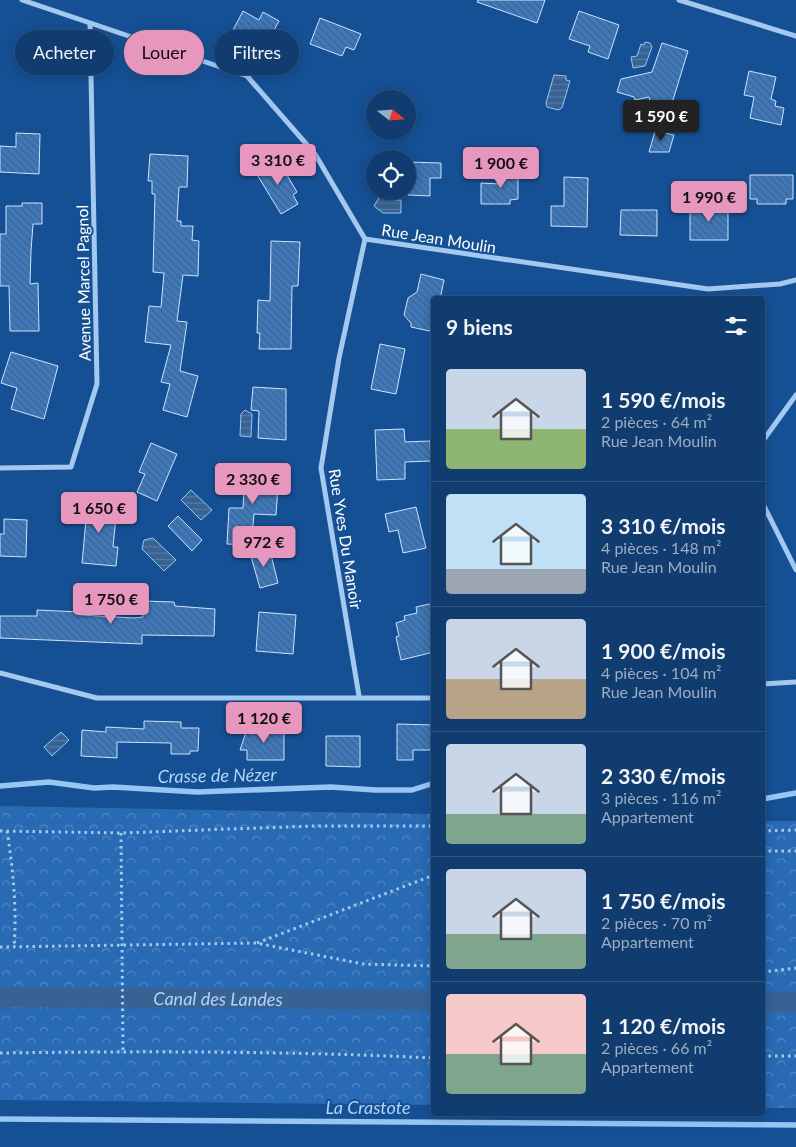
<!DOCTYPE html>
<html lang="fr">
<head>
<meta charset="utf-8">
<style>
	:root { --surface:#103c6f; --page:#194374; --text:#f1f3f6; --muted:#9cadc3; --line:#305682; --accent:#e797bd }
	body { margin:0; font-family:Lato,sans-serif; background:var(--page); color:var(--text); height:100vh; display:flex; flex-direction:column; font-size:19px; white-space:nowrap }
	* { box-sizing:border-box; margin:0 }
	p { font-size:16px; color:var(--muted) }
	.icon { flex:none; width:28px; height:28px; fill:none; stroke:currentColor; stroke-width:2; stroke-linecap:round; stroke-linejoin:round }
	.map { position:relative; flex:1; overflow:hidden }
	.drawer { position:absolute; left:431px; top:296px; width:334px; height:820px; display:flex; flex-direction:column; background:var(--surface); border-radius:5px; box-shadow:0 2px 12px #0003,0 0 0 1px var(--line) }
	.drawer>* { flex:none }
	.banner { position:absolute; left:15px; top:30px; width:341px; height:45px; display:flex; gap:10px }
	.needle { width:32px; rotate:107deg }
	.buttons { position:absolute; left:366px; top:90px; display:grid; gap:10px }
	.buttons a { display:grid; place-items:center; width:50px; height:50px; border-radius:50%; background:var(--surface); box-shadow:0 2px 12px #0003,0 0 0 1px var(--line); font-size:25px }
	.price { position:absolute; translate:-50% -42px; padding:0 11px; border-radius:5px; background:var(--accent); color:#111; font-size:16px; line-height:32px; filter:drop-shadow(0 1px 2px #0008) }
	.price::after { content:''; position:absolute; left:50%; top:30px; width:15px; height:11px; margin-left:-8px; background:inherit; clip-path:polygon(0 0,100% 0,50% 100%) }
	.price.selected { background:#222; color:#fff }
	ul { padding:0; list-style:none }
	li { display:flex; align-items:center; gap:15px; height:125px; padding:0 15px }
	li+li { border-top:1px solid var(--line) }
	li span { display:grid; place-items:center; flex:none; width:140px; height:100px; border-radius:5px; color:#555 }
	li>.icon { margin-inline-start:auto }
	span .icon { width:60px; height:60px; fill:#fffc; stroke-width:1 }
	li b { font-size:21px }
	h2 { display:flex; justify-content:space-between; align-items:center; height:60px; padding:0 15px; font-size:21px }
	.chip { padding:0 18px; border-radius:22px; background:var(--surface); box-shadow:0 2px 12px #0003,0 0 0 1px var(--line); font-size:18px; line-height:45px }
	.chip.selected { background:var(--accent); color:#111 }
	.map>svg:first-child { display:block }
</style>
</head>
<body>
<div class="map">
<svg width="796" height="1147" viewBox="0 0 796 1147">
	<defs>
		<pattern id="forest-crowns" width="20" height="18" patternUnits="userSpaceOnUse" patternTransform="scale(1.25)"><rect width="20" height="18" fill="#286ab3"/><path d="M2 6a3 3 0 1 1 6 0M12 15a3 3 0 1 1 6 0" fill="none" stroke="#5388c2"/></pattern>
		<pattern id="water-rules" width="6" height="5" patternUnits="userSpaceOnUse" patternTransform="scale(1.25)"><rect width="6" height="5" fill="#386294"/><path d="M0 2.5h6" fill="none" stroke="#567aa4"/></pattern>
		<pattern id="building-back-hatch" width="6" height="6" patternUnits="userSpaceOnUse" patternTransform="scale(1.25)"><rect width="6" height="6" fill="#3d79bc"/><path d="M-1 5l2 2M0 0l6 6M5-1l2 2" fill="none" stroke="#446284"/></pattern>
	</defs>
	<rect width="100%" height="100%" fill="#155094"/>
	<g fill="url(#forest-crowns)">
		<polygon points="0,806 434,814 434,1105 0,1100"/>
		<polygon points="762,821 796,821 796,1108 763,1108"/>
	</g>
	<g fill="url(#water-rules)" stroke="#97c5f4">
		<polygon points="645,42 650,43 652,47 645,66 633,68 631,57 637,56 641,44 644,45"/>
		<polygon points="554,75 566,76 566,80 570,81 562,108 558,110 547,107 546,103"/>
		<polygon points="380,196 388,200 401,200 401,213 383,213 374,206"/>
		<polygon points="245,410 252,414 251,437 240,436 241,414"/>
		<polygon points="191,490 212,510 201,520 181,500"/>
		<polygon points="153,538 176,560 164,571 142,549 144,540"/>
		<polygon points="61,732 69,740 52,756 44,747"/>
	</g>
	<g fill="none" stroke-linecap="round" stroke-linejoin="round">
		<g stroke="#97c5f4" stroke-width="5.5">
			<polyline points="0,786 49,782 94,788 113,787 197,792 331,787 375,790 412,790 434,783"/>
			<polyline points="762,799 796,793"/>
			<polyline points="0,1119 796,1125"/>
		</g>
		<g stroke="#386294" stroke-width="20">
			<path id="s1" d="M 0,997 L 434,1000"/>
			<polyline points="762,1002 796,1002"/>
		</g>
	</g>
	<g fill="url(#building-back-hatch)" stroke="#cce3fc">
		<polygon points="478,0 545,0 537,23 477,2"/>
		<polygon points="243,11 259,20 263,12 279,21 267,43 258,38 256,42 233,30"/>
		<polygon points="579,11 619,25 608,59 588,52 590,46 569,39"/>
		<polygon points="320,18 361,34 354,50 346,47 342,56 310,44"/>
		<polygon points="662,43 688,51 673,100 651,105 649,97 635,100 634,97 617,92 621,79 652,72"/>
		<polygon points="749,71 776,77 771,99 776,101 775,106 784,108 781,125 750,118 754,97 744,95"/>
		<polygon points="655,131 674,135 669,152 649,152"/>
		<polygon points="16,133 40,134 39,174 0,172 0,146 16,147"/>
		<polygon points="150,154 188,156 187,187 179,187 177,221 181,221 181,226 193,226 192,240 199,241 198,276 183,275 177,321 187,322 180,371 198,376 187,417 163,410 170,384 161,382 171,345 145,342 149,306 161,307 164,273 153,272 155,194 152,194 152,181 148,181"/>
		<polygon points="278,160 297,192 293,195 298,204 281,214 256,173"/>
		<polygon points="408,162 441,163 441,178 430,178 430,196 408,195"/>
		<polygon points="500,170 518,170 518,199 510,200 510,204 481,204 481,183 500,184"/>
		<polygon points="750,175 793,175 793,199 786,199 786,204 757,204 757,199 750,199"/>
		<polygon points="564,177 588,178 587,227 551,226 551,206 564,206"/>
		<polygon points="22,203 42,203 42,224 33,224 31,251 30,284 38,283 39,331 10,331 9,286 0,286 0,234 6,234 6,206 22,206"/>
		<polygon points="728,205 728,240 690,240 690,206"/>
		<polygon points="621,210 657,210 657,236 620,235"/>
		<polygon points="271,241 300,242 298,286 292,286 291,349 259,349 260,333 257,333 258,300 270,301"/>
		<polygon points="421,274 444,280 440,299 434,299 434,332 411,327 411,323 404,315 408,298 417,292"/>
		<polygon points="380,344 405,349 396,394 371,389"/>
		<polygon points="11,352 58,366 44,419 11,409 17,388 1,383"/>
		<polygon points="253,387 286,389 286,440 258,438 259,411 251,410"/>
		<polygon points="404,429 405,442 430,441 431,461 405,462 405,479 377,480 375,430"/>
		<polygon points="151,443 177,454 157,501 137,492 145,474 139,472"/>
		<polygon points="245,469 279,471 276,515 254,514 251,545 227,544 229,508 243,508"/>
		<polygon points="78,503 117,507 113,547 118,547 116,566 82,563 86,520 76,519"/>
		<polygon points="416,507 426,548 403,553 398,530 389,532 385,514"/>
		<polygon points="178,516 202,540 192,551 168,526"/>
		<polygon points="4,519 27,520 26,557 0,556 0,534 4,534"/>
		<polygon points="269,547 278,583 260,588 250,553"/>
		<polygon points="143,601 174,602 175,606 215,609 214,636 142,635 142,644 0,638 0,616 37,616 37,610 81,612 81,615 134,618 143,617"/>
		<polygon points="434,603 434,652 401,660 396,637 399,636 396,623 405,620 404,616 417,613 416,607"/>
		<polygon points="259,612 296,615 293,654 256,651"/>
		<polygon points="144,721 181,722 181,728 199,728 198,751 190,751 190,754 171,754 171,743 117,742 117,758 81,756 82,730 106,732 106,727 144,729"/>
		<polygon points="397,724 434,725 434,750 413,750 413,760 397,760"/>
		<polygon points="248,726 284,729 284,760 247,760 247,750 240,750"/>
		<polygon points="326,736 360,736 360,767 326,766"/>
	</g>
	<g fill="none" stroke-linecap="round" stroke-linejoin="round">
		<g stroke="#a4c9f1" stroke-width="3" stroke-dasharray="2.5 4" stroke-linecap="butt">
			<polyline points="0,831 121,833 313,826 434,826"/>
			<path d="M 7,831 C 13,870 17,907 14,947"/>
			<polyline points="762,831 796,830"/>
			<polyline points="121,833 123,1051"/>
			<polyline points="762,851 796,851"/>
			<polyline points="257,943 434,875"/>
			<polyline points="0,947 256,943 363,964 434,966"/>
			<polyline points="762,972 796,968"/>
			<path d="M 0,1053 C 145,1051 289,1051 434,1058"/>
			<polyline points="762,1056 796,1056"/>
		</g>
		<g stroke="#a4c9f1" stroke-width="5">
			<polyline points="22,0 247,76 315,154 365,239 708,289 780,284 796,280"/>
			<polyline points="679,0 796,36"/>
			<polyline points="762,442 796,395"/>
			<polyline points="0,468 71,467 97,384 90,24"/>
			<polyline points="762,502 796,570"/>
			<polyline points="0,673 97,698 434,698"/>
			<polyline points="762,684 796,682"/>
			<polyline points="359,696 321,468 339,358 365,239"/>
		</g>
	</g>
	<g text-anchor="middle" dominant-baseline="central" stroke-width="4" stroke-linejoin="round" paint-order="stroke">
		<g font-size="16" fill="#fff" stroke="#155094">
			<text transform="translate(439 238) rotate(9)">Rue Jean Moulin</text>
			<text transform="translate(83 283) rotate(-91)">Avenue Marcel Pagnol</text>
			<text transform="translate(346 539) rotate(81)">Rue Yves Du Manoir</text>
		</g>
		<g font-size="18" font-style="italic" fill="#b1d3f8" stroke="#155094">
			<text transform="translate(217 775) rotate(-1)">Crasse de Nézer</text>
			<text stroke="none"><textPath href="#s1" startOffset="218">Canal des Landes</textPath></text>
			<text x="368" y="1107">La Crastote</text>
		</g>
	</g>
</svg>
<div class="buttons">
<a><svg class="needle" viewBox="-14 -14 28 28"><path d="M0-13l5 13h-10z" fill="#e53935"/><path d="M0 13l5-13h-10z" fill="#9cadc3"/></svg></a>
<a><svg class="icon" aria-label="locate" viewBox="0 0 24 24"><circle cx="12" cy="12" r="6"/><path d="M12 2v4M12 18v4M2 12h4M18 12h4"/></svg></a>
</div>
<b class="price selected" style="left:661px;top:142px">1 590 €</b>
<b class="price" style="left:278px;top:186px">3 310 €</b>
<b class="price" style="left:501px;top:189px">1 900 €</b>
<b class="price" style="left:709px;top:223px">1 990 €</b>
<b class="price" style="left:253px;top:505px">2 330 €</b>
<b class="price" style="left:99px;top:534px">1 650 €</b>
<b class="price" style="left:264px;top:568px">972 €</b>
<b class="price" style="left:111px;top:625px">1 750 €</b>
<b class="price" style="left:264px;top:744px">1 120 €</b>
<div class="banner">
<a class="chip">Acheter</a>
<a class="chip selected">Louer</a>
<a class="chip">Filtres</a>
</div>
<section class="drawer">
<h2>9 biens<svg class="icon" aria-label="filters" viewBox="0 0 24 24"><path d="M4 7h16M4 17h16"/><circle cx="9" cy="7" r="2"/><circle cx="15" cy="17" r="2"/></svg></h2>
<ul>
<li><span style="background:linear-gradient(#c9d6e8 60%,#8fb573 0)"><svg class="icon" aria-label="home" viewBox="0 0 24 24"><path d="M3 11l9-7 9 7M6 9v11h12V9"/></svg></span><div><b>1 590 €/mois</b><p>2 pièces · 64 m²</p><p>Rue Jean Moulin</p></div></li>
<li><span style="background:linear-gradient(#bfe0f5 75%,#9aa5b1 0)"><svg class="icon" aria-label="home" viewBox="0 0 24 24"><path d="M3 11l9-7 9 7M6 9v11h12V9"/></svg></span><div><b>3 310 €/mois</b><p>4 pièces · 148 m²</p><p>Rue Jean Moulin</p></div></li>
<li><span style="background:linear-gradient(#c9d6e8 60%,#b9a48a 0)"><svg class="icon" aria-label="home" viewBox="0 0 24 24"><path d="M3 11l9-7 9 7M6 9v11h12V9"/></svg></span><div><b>1 900 €/mois</b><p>4 pièces · 104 m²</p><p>Rue Jean Moulin</p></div></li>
<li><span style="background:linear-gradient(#c9d6e8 70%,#7fa58c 0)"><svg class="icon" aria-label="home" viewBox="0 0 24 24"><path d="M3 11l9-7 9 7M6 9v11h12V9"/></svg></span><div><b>2 330 €/mois</b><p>3 pièces · 116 m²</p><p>Appartement</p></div></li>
<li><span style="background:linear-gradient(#c9d6e8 65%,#7fa58c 0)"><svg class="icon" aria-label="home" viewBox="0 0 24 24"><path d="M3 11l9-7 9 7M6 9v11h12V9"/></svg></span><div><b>1 750 €/mois</b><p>2 pièces · 70 m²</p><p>Appartement</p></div></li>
<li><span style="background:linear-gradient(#f6c9c9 60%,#7fa58c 0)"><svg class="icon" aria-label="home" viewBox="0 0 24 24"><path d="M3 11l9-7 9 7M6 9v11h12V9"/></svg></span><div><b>1 120 €/mois</b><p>2 pièces · 66 m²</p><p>Appartement</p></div></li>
</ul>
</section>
</div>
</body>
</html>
